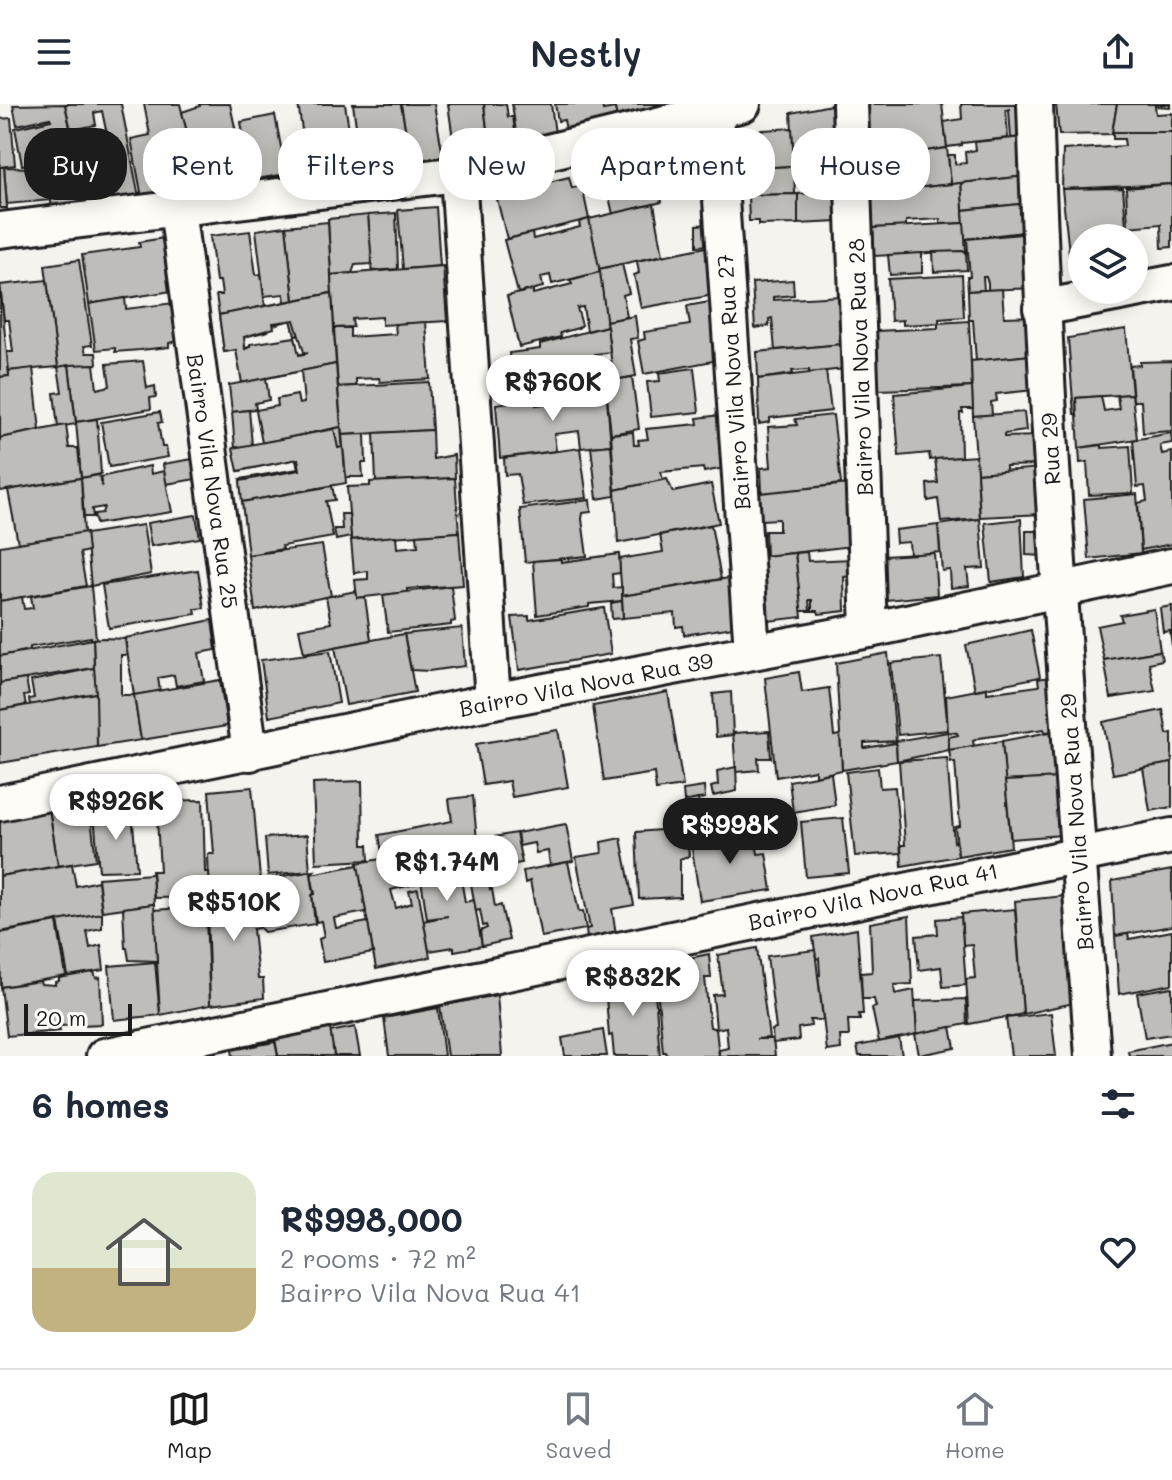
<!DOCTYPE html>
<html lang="en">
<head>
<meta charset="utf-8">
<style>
	:root { --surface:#fff; --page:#f2f2f3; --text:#1f2937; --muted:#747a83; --line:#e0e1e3; --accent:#1c1c1c }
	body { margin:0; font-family:Mali,sans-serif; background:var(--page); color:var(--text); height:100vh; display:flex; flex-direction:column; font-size:30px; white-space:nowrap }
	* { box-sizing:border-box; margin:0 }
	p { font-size:26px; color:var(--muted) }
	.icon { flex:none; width:44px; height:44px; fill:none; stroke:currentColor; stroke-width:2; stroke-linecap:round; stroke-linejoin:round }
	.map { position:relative; height:952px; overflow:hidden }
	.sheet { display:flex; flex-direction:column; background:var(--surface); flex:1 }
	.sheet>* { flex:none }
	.top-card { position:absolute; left:24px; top:24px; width:1124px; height:72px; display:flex; gap:16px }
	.tools { position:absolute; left:1068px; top:120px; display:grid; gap:16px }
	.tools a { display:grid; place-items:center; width:80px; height:80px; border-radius:50%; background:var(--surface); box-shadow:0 4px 20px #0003; font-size:40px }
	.scale { position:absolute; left:24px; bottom:20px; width:108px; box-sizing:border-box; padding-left:8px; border:4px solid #1c1c1c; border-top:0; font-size:22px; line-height:28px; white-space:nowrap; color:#1c1c1c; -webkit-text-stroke:6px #fdfcf7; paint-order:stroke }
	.price { position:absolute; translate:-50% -68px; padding:0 18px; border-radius:28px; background:#fff; color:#222; font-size:26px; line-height:52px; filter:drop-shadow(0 2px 4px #0008) }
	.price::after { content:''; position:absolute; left:50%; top:48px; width:24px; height:18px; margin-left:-12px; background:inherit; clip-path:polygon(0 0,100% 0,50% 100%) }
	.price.active { background:var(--accent); color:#fff }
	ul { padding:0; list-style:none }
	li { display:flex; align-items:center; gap:24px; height:200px; padding:0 32px }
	li span { display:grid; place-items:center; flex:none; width:224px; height:160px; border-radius:24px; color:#555 }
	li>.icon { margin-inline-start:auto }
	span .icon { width:96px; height:96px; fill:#fffc; stroke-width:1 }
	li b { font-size:34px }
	h2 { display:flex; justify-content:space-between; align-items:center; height:96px; padding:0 32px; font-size:34px }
	.chip { padding:0 28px; border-radius:32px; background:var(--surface); box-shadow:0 4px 20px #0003; font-size:28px; line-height:72px }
	.chip.active { background:var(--accent); color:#fff }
	header { display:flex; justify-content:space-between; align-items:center; height:104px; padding:0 32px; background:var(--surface); font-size:36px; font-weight:600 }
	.menu { display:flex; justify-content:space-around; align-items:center; height:112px; border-top:2px solid var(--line); background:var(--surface); font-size:22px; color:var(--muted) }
	.menu a { display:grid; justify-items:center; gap:4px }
	.menu .active { color:var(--accent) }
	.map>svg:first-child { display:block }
</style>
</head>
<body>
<header><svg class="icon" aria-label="menu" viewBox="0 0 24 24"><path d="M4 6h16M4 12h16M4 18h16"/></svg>Nestly<svg class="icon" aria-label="share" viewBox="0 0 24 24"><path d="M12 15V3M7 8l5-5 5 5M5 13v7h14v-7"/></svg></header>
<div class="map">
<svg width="1172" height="952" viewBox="0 0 1172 952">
	<rect width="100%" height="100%" fill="#f4f3ee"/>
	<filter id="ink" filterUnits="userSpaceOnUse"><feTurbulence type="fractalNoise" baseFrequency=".0125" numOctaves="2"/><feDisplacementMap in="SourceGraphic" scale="16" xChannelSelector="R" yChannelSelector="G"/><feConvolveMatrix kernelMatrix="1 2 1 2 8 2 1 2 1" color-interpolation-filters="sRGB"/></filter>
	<g filter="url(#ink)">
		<g fill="#bebdba" stroke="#1c1c1c" stroke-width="2" fill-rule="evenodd">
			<polygon points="65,0 76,52 22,61 15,24 51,16 50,14 17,21 13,1"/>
			<polygon points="65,0 121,0 140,99 83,108 79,72 84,71 77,36 107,31 102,7 94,9 96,21 71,26"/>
			<polygon points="144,0 180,0 193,52 195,93 140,99 138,89 141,88 131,35 150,31"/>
			<polygon points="199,0 230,0 248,85 195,92 193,52 182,8 200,2"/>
			<polygon points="298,0 345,0 354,57 308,64"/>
			<polygon points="353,0 401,0 412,63 358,70 355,52 360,51"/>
			<polygon points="401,0 434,0 444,58 412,63"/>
			<polygon points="448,0 484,0 490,51 456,56"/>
			<polygon points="484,0 506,0 508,13 513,13 518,46 490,49"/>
			<polygon points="512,0 551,0 556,37 518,43"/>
			<polygon points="555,0 602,0 603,6 615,4 619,22 567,31 564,16 558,17"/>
			<polygon points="614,0 670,0 672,6 619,22"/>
			<polygon points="864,0 942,0 947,44 894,52 891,35 880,37 880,31 868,33"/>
			<polygon points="961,0 1021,0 1023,33 1011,34 1009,5 1006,6 1008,34 962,39 962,41 947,43 944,18 962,15"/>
			<polygon points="1056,0 1117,0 1112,30 1059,31"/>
			<polygon points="1117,0 1170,0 1170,3 1155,2 1156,10 1172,9 1172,28 1112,29"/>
			<polygon points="831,1 836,60 794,62 791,9"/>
			<polygon points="275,11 286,70 251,76 241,18"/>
			<polygon points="11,14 15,61 0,63 0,15"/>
			<polygon points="792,24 794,62 751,64 749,27"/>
			<polygon points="1113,28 1172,28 1172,80 1062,85 1063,46 1125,42 1124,35 1113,35"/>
			<polygon points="1023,33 1026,72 951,80 948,51 955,51 955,60 966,59 965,48 976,46 975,38"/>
			<polygon points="699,39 709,79 671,88 668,78 659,81 652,55 662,52 661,48"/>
			<polygon points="947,44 951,80 871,89 869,55"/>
			<polygon points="652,55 662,98 613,110 603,67 624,62 629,84 639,81 634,60"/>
			<polygon points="68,58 69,74 79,72 83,108 52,111 51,96 7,100 4,63 29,64"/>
			<polygon points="836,60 836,73 795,77 794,62"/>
			<polygon points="794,62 795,90 748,91 747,73 754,73 754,64"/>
			<polygon points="0,63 4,63 7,104 0,104"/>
			<polygon points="1027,72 1030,99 963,106 961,79"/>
			<polygon points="569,73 572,84 582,82 589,115 507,135 496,91"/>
			<polygon points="961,79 964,119 940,120 940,115 906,117 906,123 873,124 871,89"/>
			<polygon points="1172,80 1172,143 1162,144 1161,120 1128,123 1126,84"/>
			<polygon points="1123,84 1127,134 1082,134 1082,183 1073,185 1062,85"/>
			<polygon points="837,87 838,118 798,120 798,90"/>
			<polygon points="798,90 798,120 758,121 758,117 749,117 748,91"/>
			<polygon points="1030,99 1032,127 965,135 963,106"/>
			<polygon points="654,100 663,151 599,165 589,115"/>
			<polygon points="436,103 440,162 403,165 398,106"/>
			<polygon points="396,109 398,165 372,167 368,111"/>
			<polygon points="368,111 372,160 355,161 352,169 331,171 328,115"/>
			<polygon points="589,115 600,168 552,180 550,171 541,173 543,183 518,189 504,136 532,129 533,135 580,123 579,118"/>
			<polygon points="328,118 332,189 294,197 286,122"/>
			<polygon points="964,119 966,147 874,152 873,124"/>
			<polygon points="710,120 711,141 697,142 697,121"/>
			<polygon points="286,122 294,197 285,198 284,190 264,192 256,126"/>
			<polygon points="250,127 256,171 261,170 265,203 219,211 216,191 222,191 220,177 216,177 210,132"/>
			<polygon points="1032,127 1034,184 988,186 988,179 986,173 983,173 984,186 968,187 967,173 970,173 967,135 1020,130 1020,128"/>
			<polygon points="164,134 172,187 89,200 82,151 140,143 139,138"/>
			<polygon points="711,142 714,191 641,204 634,171 639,169 637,157"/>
			<polygon points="966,147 967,166 934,168 933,148"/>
			<polygon points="922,149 922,169 890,171 888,151"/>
			<polygon points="79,156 92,241 84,242 86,249 96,249 97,260 58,263 45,161"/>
			<polygon points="622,160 629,189 623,191 627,213 606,217 599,165"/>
			<polygon points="443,162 447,217 382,221 382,213 352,215 353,223 334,224 331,171"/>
			<polygon points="600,168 607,222 587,227 583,203 577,204 582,221 578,224 560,229 561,233 519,243 507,192 533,186 533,190 572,180 570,176"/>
			<polygon points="962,171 964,213 939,215 939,219 903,221 903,216 891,217 888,175"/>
			<polygon points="47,176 58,263 9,267 7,248 13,248 9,216 4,216 0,181"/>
			<polygon points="793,176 794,191 773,193 773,196 841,192 843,240 775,246 772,214 769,215 769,222 755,224 752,179"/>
			<polygon points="0,180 9,272 0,273"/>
			<polygon points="1002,185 1004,213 1034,212 1031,251 976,257 973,216 969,216 968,187"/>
			<path d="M 331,189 L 336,260 L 243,279 L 239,246 L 224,248 L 219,211 ZM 291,216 L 295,231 L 301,230 L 305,249 L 298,251 L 295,234 L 245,244 L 244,233 L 268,227 L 266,223 Z"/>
			<path d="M 332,189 L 336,260 L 242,279 L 236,246 L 224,248 L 219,211 ZM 294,216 L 304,248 L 308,249 L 299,251 L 295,233 L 250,240 L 250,243 L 245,245 L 244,233 L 274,224 L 273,219 Z"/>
			<polygon points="125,194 126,205 174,199 179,237 169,239 169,243 140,246 115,248 115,244 96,246 89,200"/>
			<polygon points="715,197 718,256 644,270 638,237 645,235 644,228 690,221 687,202"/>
			<polygon points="635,212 638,234 630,235 636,272 614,276 606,217"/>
			<polygon points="969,217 972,283 877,286 876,227 938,224 938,219"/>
			<polygon points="426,218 430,275 380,278 379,274 356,275 356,282 338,283 334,224 350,224 350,233 396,230 395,220"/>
			<polygon points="607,222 610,248 595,250 600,277 551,289 551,287 513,290 509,249 540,245 540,240"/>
			<polygon points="1126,225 1132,290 1076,294 1077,310 1074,310 1068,234"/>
			<polygon points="843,240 844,265 809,269 809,266 792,267 793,270 758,275 757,248"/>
			<polygon points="1031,251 1034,286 996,290 997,297 991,298 992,311 973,312 971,257"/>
			<polygon points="143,257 147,284 155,282 156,293 150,294 151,305 76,318 69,261 94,260 97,285 110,282 107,260"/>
			<polygon points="1172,257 1172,327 1143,329 1141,297 1133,297 1130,262 1140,261 1140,258"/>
			<polygon points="336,260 341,323 262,339 256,306 278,302 277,295 297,291 299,300 304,299 301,267"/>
			<polygon points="69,261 76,320 58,323 54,289 62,288 58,263"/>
			<polygon points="33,264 40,326 0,334 0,273 9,272 9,267"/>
			<polygon points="694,264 699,308 651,313 647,278 660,277 659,269"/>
			<polygon points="826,267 831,307 770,314 770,318 759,320 758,275"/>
			<polygon points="632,273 639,325 611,330 606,284 615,282 614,276"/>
			<polygon points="266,274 269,296 255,299 256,305 232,308 229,281"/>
			<polygon points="429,278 432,326 342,331 338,283"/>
			<polygon points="972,283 973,305 962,305 963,309 960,309 961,353 930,356 929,349 899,352 894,290"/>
			<polygon points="606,284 611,341 581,344 579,327 554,330 556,347 500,354 496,300 536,294 536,301 575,296 575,288"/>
			<polygon points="1132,290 1137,335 1079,344 1076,294 1101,292 1104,307 1119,305 1117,291"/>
			<polygon points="249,306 252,341 235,344 232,308"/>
			<polygon points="160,308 162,318 158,319 162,343 166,343 168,353 109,363 101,318"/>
			<polygon points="1024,308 1026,327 1004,330 1004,333 1038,332 1039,361 1006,362 1006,367 977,369 973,312"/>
			<polygon points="721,311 724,364 704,368 703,364 661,368 663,376 615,386 611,330 633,328 634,341 639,341 638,336 648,335 646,325 698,320 697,314"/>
			<polygon points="833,311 841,380 762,390 761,364 771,363 768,323 797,321 795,315"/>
			<polygon points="97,315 101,370 81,374 76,318"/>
			<polygon points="66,321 69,344 78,344 81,374 0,387 0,334"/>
			<polygon points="341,323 345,378 243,397 240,375 298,365 296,355 239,367 236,345"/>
			<polygon points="334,325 338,344 343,343 346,379 242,398 240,377 300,366 298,355 238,367 233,344"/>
			<polygon points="432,326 433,355 454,351 455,374 376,378 374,329"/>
			<polygon points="1171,329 1172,339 1160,341 1162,350 1172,348 1172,440 1141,446 1138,399 1147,397 1145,382 1137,383 1133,336"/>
			<polygon points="365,330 366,359 362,359 363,373 346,373 342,331"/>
			<polygon points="611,341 615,392 597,395 591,343"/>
			<polygon points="1102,341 1102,344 1130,342 1133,389 1089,391 1087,358 1080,359 1079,344"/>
			<polygon points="580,344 587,394 523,401 518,370 505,371 504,354"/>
			<polygon points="976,352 980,415 941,418 938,395 928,397 927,380 938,379 935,355"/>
			<polygon points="193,355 196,375 166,380 163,360"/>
			<polygon points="150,362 151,370 164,367 172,408 96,420 94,410 102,409 104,403 92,405 93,413 84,413 81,374 99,371 102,383 100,373"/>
			<polygon points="1041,364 1043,410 980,413 977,369"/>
			<polygon points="81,374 84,429 18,439 8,386"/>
			<polygon points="455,374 459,428 351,436 347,383 370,382 370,378"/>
			<polygon points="667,375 673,388 711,380 719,419 618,439 615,386"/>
			<polygon points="849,380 852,442 766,452 765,427 779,427 779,415 761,416 760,389"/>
			<polygon points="332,382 335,396 326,397 333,433 282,442 283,445 248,451 242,398"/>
			<polygon points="1137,390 1141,449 1089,455 1084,395"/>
			<polygon points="590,396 591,408 583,409 582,415 587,452 525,458 520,405"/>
			<polygon points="341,410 349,410 351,433 336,436 334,425 342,425"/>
			<polygon points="196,411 200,434 151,442 147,419"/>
			<polygon points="980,415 984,464 967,465 969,482 951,484 950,466 942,467 938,421"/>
			<polygon points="1021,415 1024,473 991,478 985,419"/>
			<polygon points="143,421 151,470 91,482 86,430"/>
			<polygon points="711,421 721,475 622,492 619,455 663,448 660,431"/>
			<polygon points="938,421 940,448 910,451 909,438 896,439 895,426"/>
			<polygon points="1026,427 1044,427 1045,452 1026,451"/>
			<polygon points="86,428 88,447 80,449 86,482 0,497 0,442"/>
			<polygon points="459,428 463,481 407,485 407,488 357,494 355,476 368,475 368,467 354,469 351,436 396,432 397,444 418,442 417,431"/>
			<polygon points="322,441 331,492 255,507 248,451"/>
			<polygon points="807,448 808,457 852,455 854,472 844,473 845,507 819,510 818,507 812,507 812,496 809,496 810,507 801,507 795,449"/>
			<polygon points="795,449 802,513 769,517 763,475 766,474 763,452"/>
			<polygon points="934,449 937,491 886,496 884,452"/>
			<polygon points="619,450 620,469 612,470 613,484 622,483 622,497 589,500 589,503 537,511 533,457 561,455 561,458"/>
			<polygon points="198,466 204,504 195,505 196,510 109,524 102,481"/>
			<polygon points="729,474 733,523 684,531 683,522 676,523 675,509 623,514 622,492"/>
			<polygon points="91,482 96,535 91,536 91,533 30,543 30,546 0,552 0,497 22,493 24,505 33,504 31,492"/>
			<polygon points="451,482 455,517 451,518 451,521 388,528 383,491"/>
			<polygon points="356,487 357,494 365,493 371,536 304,549 299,525 331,519 326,493"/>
			<polygon points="622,497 623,514 612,515 611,499"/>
			<polygon points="1172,502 1172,542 1170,527 1163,528 1160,504"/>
			<polygon points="604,504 611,550 519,566 512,513 529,512 529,516"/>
			<polygon points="1154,505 1160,547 1104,556 1097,522 1122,517 1120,511"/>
			<polygon points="212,516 216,546 199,549 204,577 176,582 174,571 158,574 160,587 134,591 125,534"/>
			<polygon points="462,524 465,562 429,567 411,566 404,530"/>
			<polygon points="1031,526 1040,573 975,586 966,541"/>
			<polygon points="404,530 415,588 346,601 335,543"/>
			<polygon points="103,534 125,535 127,551 121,551 121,591 134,591 141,636 97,643 93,535"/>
			<polygon points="93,535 94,564 0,579 0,552"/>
			<polygon points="330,547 339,599 269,613 261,556"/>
			<polygon points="1160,547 1162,556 1149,559 1155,587 1111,594 1104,556"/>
			<polygon points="888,549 896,637 864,639 864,644 896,639 897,657 842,666 836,559"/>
			<polygon points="941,554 948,626 898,631 891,559"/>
			<polygon points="94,564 96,589 30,601 29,595 34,594 31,577"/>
			<polygon points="799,568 802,588 829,584 834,632 840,631 842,666 815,672 815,666 776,673 765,574"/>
			<polygon points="1054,572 1056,627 1045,628 1044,625 979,634 973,637 974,642 949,646 949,633 958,631 957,629 948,628 946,592 987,584 987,589 1039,582 1038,575"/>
			<polygon points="26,575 29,591 24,592 26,601 0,606 0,579"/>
			<polygon points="220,576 227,622 141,636 134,591"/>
			<polygon points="668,588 683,682 656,686 654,669 604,677 593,602"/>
			<polygon points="731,588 733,631 716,633 713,590"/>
			<polygon points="96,589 97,643 0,659 0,606"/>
			<polygon points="1163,606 1167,630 1172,629 1172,659 1113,670 1103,618"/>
			<polygon points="558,626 568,683 512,693 509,677 483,681 476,640"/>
			<polygon points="769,627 771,654 758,654 759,666 736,668 733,629"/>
			<polygon points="1055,627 1062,674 1005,677 1002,637"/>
			<polygon points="948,628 949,646 897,657 896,637"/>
			<polygon points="1002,637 1011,743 958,752 955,723 960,722 955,658 951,658 949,646"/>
			<polygon points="947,654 954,738 956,737 958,752 902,762 901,741 905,741 899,657"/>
			<polygon points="1172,659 1172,703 1150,707 1143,664"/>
			<polygon points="736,663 737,687 713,692 711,683 718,681 717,667"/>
			<polygon points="878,664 880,684 895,683 901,749 855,752 846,668"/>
			<polygon points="831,669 835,701 793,708 789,677"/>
			<polygon points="1059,674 1062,731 1011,735 1005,677"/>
			<polygon points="362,677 363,741 368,741 369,756 316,759 313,679"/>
			<polygon points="252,683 260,775 209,783 208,750 214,750 209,687"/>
			<polygon points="704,683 705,694 684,698 683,686"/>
			<polygon points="473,692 477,737 383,755 379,731 452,717 449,695"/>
			<polygon points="698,695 700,711 685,713 684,698"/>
			<polygon points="203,696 205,768 209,768 210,793 154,794 152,767 160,767 156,697"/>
			<polygon points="89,698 96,756 58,762 49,704"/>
			<polygon points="49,704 58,762 0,772 0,712"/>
			<polygon points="132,708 137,766 99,767 94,711"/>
			<polygon points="843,714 849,769 806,773 801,718"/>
			<polygon points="566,720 573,757 550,761 548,747 536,749 534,739 519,742 517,729"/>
			<polygon points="686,724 689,752 680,755 680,793 639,795 636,728"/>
			<polygon points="754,726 758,750 766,749 772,786 700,797 691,738"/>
			<polygon points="516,729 522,759 488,764 483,735"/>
			<polygon points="307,731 310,767 268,771 265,734"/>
			<polygon points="621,734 634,801 612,805 616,830 587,835 586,825 590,824 576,753 602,749 601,738"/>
			<polygon points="455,741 465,798 474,796 482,842 454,847 454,843 429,847 423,817 448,812 427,815 417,749"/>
			<polygon points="411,750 415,780 391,786 396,804 412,799 409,787 418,785 430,853 376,865 357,759"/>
			<polygon points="483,751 490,786 492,785 495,803 501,801 509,836 482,842 480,827 487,824 486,821 483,822 480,806 476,807 468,764 472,763 470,753"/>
			<polygon points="568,758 579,808 583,807 586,825 541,833 530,777 525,779 523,767"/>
			<polygon points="72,760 76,782 98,777 102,809 0,828 0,772"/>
			<polygon points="358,761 366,808 334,814 336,824 368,818 373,849 323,858 319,835 324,833 321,817 316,818 312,791 315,790 311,770"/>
			<polygon points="1172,766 1172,822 1115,832 1112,777"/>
			<polygon points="314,767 311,770 314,790 312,791 315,820 264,828 260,824 258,776"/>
			<polygon points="152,770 154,800 102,807 98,774"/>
			<polygon points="258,776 260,824 253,825 258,875 263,875 264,894 210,901 207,804 241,800 205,804 205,795 216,792 215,782"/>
			<polygon points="1065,792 1074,899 1023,910 1015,797"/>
			<polygon points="205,793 210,901 160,911 154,806 195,803 195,794"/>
			<polygon points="154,800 157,857 129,856 127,844 125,844 123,804"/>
			<polygon points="1015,805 1023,910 969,920 966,875 975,874 972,840 963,841 961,810"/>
			<polygon points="102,809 102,824 87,827 90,844 101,841 104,866 68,872 58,817"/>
			<polygon points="909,812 912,880 894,881 895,890 914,886 917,930 879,938 872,904 876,903 874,895 862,895 861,869 872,868 870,819"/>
			<polygon points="961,813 966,881 943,883 941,863 919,866 916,832 938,830 937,815"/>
			<polygon points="57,818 66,872 1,883 0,829"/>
			<polygon points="857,825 863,910 859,910 860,916 848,916 849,932 840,932 841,945 827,947 818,871 820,871 819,854 816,855 813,833"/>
			<polygon points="1172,827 1172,880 1119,890 1115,832 1128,830 1129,835"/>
			<polygon points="757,844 769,934 756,935 773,935 775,952 719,952 719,946 728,944 726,923 716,925 713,891 723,890 718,851"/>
			<polygon points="815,846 823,916 810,916 811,922 798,924 799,936 773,939 772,926 776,925 767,852"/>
			<polygon points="709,850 711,874 705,874 709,915 710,923 716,925 719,952 667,952 666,948 663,948 655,861"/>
			<polygon points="155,858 160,911 114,916 109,862"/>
			<polygon points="94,868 96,874 100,873 102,920 59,922 60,927 7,932 1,883 40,877 41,880 55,881 55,878 59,877 59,874"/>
			<polygon points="654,875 660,952 614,952 612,931 609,932 605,880"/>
			<polygon points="1172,883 1172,930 1145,934 1137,889"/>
			<polygon points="497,891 502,952 447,952 440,902"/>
			<polygon points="966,895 967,920 917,930 915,897"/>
			<polygon points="438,904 444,952 389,952 384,914"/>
			<polygon points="1051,909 1056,952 1011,952 1006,914"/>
			<polygon points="355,923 360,952 334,952 330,928"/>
			<polygon points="951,923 955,944 919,951 915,930"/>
			<polygon points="330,924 334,952 278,952 275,935"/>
			<polygon points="603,926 607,952 565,952 562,934"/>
			<polygon points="899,934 902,952 859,952 857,942"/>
			<polygon points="275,938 278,952 233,952 232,946"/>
			<polygon points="1172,938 1172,952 1129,952 1128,947"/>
		</g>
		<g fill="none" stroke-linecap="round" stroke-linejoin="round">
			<defs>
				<g id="minor">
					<polyline points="850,0 869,526"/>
					<path d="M 1035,0 C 1045,318 1070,635 1093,952"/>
					<polyline points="715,8 752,547"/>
					<polyline points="458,70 493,597"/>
					<polyline points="177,105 250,649"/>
					<polyline points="0,126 458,70 743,0"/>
					<polyline points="1041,204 1172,179"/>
					<polyline points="0,699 493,597 869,526 1172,462"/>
					<polyline points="104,952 1172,732"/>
				</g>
			</defs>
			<use href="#minor" stroke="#1c1c1c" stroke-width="40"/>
			<use href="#minor" stroke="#fdfcf7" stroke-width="34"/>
		</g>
	</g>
	<g text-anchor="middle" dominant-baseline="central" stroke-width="7" stroke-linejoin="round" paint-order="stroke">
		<g font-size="22" fill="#1c1c1c" stroke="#fdfcf7">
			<text transform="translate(860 263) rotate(-92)">Bairro Vila Nova Rua 28</text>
			<text transform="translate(733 278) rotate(-94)">Bairro Vila Nova Rua 27</text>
			<text transform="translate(1050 345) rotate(-93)">Rua 29</text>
			<text transform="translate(213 377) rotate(82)">Bairro Vila Nova Rua 25</text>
			<text transform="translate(586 580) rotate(-11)">Bairro Vila Nova Rua 39</text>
			<text transform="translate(1076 718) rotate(-94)">Bairro Vila Nova Rua 29</text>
			<text transform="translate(873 792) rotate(-12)">Bairro Vila Nova Rua 41</text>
		</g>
	</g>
</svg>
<div class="tools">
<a><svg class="icon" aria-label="layers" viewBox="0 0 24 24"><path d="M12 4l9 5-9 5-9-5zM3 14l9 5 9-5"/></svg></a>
</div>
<div class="scale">20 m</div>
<b class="price" style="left:553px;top:319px">R$760K</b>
<b class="price" style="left:116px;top:738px">R$926K</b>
<b class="price active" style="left:730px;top:762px">R$998K</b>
<b class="price" style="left:447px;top:799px">R$1.74M</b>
<b class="price" style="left:234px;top:839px">R$510K</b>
<b class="price" style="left:633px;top:914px">R$832K</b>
<div class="top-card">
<a class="chip active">Buy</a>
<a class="chip">Rent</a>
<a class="chip">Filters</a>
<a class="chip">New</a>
<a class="chip">Apartment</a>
<a class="chip">House</a>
</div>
</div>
<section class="sheet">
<h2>6 homes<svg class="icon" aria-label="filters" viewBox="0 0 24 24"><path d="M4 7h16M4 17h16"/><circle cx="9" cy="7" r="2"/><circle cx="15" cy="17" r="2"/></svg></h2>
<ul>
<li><span style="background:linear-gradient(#dfe7d0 60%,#c2b280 0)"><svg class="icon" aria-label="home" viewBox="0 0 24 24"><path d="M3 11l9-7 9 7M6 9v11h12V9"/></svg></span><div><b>R$998,000</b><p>2 rooms · 72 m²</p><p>Bairro Vila Nova Rua 41</p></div><svg class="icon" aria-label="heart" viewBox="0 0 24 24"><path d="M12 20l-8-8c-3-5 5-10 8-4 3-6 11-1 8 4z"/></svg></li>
</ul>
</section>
<nav class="menu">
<a class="active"><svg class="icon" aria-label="map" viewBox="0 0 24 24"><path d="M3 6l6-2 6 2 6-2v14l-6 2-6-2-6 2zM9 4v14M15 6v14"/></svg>Map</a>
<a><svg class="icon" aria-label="saved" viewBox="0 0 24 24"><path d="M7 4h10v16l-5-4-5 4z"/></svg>Saved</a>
<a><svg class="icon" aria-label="home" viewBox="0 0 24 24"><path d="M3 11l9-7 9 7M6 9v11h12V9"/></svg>Home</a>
</nav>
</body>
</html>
